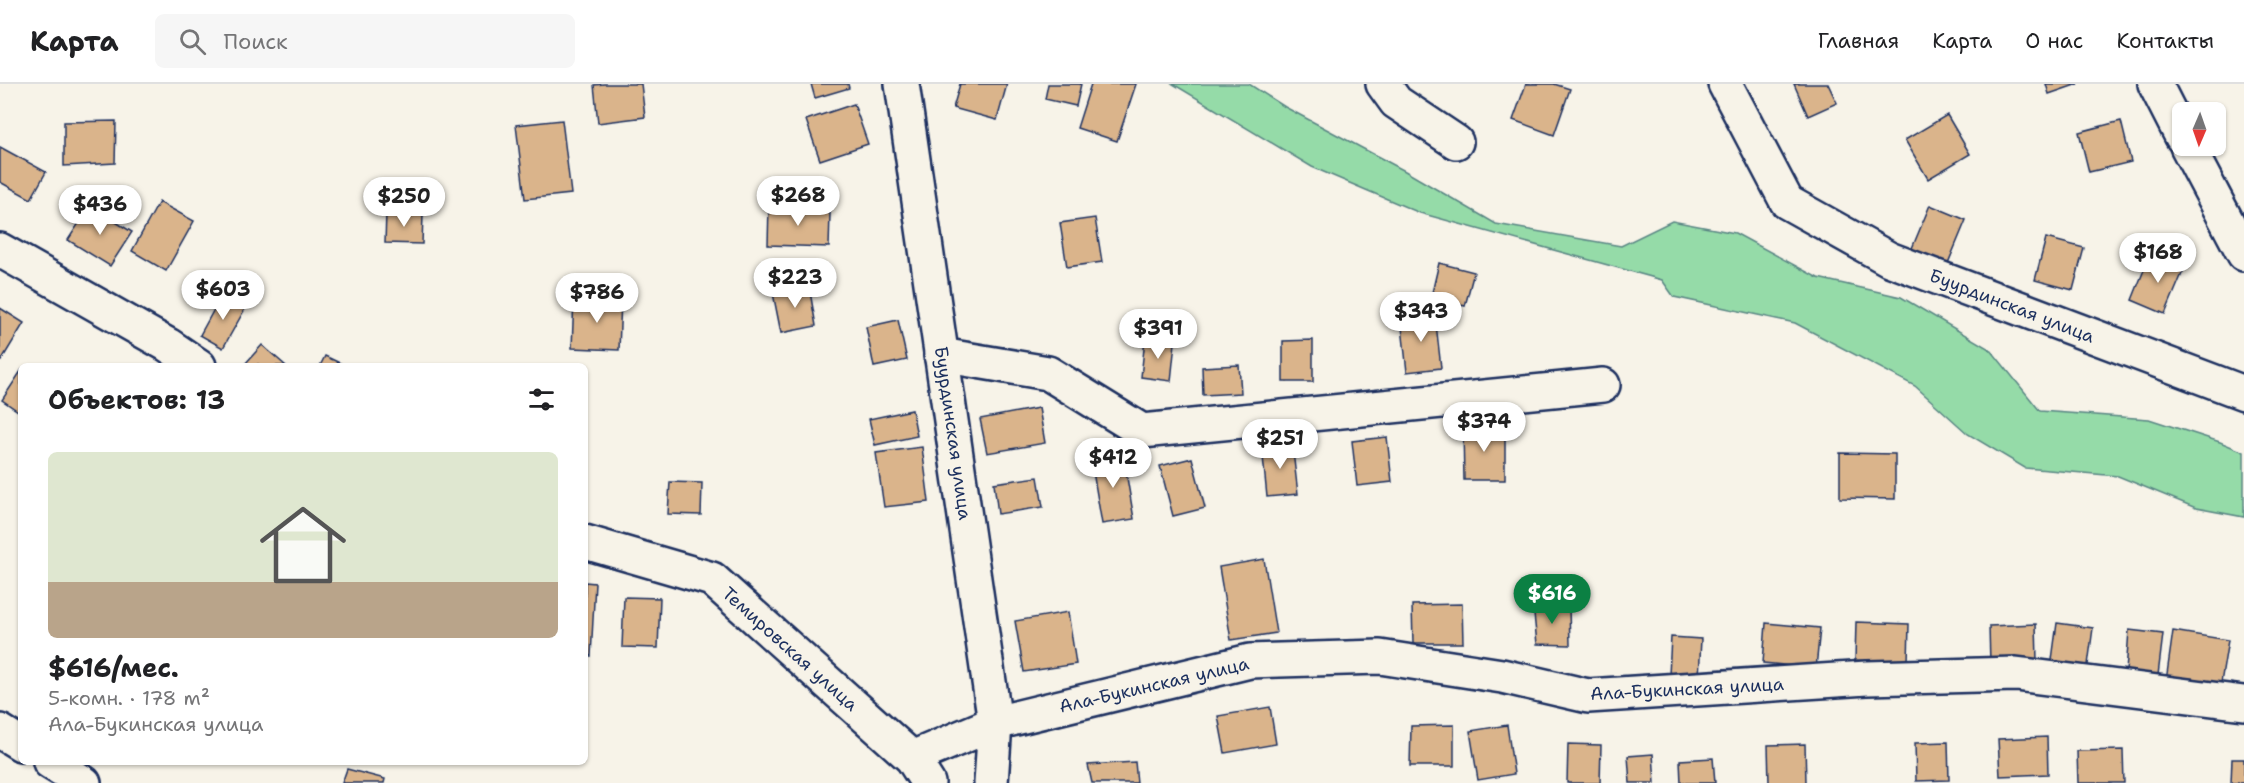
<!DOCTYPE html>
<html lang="ru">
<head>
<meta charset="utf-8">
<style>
	:root { --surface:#fff; --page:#f6f6f6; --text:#202124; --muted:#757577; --line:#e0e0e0; --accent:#0b8043 }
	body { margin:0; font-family:"Shantell Sans",sans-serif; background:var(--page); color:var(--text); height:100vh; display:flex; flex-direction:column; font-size:22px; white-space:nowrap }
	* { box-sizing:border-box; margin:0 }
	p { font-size:20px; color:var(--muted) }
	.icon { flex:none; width:33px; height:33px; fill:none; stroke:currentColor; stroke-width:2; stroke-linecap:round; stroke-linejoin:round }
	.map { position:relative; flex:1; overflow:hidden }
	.side { position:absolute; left:18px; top:279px; width:570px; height:402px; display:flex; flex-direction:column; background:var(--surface); border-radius:9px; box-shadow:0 2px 4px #0004 }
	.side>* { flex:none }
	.needle { width:39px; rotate:182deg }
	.tools { position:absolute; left:2172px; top:18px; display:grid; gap:12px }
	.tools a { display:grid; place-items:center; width:54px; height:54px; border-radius:9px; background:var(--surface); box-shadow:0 2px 4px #0004; font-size:30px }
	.price { position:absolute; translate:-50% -51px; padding:0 14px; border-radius:21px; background:#fff; color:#222; font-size:20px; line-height:39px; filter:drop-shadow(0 2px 3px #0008) }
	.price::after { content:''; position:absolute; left:50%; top:36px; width:18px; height:14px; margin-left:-9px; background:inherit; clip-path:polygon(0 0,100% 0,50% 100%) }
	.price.active { background:var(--accent); color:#fff }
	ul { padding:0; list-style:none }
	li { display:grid; align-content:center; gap:12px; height:318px; padding:0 30px }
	li span { display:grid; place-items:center; height:186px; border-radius:9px; color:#555 }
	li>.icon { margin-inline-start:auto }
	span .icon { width:108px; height:108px; fill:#fffc; stroke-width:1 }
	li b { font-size:26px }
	h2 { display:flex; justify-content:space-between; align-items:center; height:72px; padding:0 30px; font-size:26px }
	header { display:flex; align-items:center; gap:36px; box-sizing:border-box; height:84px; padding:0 30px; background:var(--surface); border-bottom:2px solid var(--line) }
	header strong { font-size:28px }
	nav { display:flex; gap:33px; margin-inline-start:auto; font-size:21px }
	.search { width:420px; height:54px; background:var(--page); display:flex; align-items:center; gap:15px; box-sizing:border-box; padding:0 21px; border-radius:9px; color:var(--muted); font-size:22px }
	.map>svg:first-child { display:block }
</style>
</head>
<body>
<header>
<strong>Карта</strong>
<div class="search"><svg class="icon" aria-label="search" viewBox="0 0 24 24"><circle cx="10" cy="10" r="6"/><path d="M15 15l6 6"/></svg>Поиск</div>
<nav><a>Главная</a><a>Карта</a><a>О нас</a><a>Контакты</a></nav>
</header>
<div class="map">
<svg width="2244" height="699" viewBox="0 0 2244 699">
	<rect width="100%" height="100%" fill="#f7f3e8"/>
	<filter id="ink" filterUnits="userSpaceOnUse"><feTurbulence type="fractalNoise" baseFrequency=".0167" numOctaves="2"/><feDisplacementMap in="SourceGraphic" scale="12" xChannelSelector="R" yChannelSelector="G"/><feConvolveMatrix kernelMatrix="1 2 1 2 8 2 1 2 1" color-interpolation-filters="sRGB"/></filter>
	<g filter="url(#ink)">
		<polygon fill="#95dba8" stroke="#588583" stroke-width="1.5" points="1173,0 1249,0 1285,23 1405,87 1496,140 1621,162 1672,137 1735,149 1818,194 1901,213 1991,266 2040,327 2149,335 2220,358 2244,368 2244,433 2196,424 2118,392 2025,384 1968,350 1915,302 1795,239 1674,213 1662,196 1420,129 1312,83"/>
		<g fill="#dab48b" stroke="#1b2f5e" stroke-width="1.5">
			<polygon points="604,0 641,0 645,33 598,39 594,1"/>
			<polygon points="811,0 848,0 849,4 815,14"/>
			<polygon points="960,0 1007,0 997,36 953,24"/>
			<polygon points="1048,0 1081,0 1076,22 1045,15"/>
			<polygon points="1091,0 1136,0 1117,57 1077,44"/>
			<polygon points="1526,0 1554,0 1570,5 1554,51 1513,36"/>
			<polygon points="1794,0 1828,0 1837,19 1808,32"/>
			<polygon points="2046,0 2078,0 2049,10"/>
			<polygon points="854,20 868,60 820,76 806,36"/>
			<polygon points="1947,31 1970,70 1928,95 1905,56"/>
			<polygon points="562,36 571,110 525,115 516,41"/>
			<polygon points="116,37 115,79 64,82 64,38"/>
			<polygon points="2121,37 2131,78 2089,88 2079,48"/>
			<polygon points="0,63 46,88 31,115 0,98"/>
			<polygon points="159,118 194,137 166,187 132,167"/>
			<polygon points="769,121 830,129 829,163 768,161"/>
			<polygon points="1930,121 1966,136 1946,184 1910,169"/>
			<polygon points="90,122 132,148 110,182 68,156"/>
			<polygon points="386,129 423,130 422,160 385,159"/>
			<polygon points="1095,134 1102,178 1067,183 1060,139"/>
			<polygon points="2046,154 2084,164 2073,206 2035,196"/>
			<polygon points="2150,171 2184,185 2165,230 2132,216"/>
			<polygon points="1439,179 1474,188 1465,222 1431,213"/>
			<polygon points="809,202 816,242 781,249 773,209"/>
			<polygon points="223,209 246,223 223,264 200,251"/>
			<polygon points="574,214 621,215 619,266 572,264"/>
			<polygon points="0,224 24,239 1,277 0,276"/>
			<polygon points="1435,231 1441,284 1407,288 1401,234"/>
			<polygon points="898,236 907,276 874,283 866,243"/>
			<polygon points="1145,255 1175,259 1171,297 1141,293"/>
			<polygon points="1313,256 1313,298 1283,298 1283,257"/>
			<polygon points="262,261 286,282 260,282 258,280 256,282 247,282 245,280"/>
			<polygon points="325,272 346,282 320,282"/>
			<polygon points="1239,281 1241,309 1203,311 1202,283"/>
			<polygon points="21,287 21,329 2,316"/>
			<polygon points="1039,324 1045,359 987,369 980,335"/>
			<polygon points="912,326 917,352 875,361 869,335"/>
			<polygon points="1505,342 1505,396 1464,396 1463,343"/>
			<polygon points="1387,353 1392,398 1357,402 1352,357"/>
			<polygon points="1292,359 1298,410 1267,413 1262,362"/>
			<polygon points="922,363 929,418 884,423 876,369"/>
			<polygon points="1840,369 1895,370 1895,415 1840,414"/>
			<polygon points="1123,370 1134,435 1102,440 1091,376"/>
			<polygon points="1192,374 1205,424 1173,432 1160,382"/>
			<polygon points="1038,393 1043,423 998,430 994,399"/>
			<polygon points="670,398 702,399 701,431 668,430"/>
			<polygon points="1264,475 1276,549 1231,556 1219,483"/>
			<polygon points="585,498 595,499 591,572 585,571"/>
			<polygon points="624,513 660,514 658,564 622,563"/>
			<polygon points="1462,520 1463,559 1413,559 1412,521"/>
			<polygon points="1533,520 1569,523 1570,561 1537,560"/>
			<polygon points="1068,528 1076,580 1024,588 1015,537"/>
			<polygon points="1856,538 1909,540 1908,578 1855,576"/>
			<polygon points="1766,539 1820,544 1816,584 1763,579"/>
			<polygon points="2057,539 2093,544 2087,588 2051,583"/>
			<polygon points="2036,540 2037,577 1990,579 1989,542"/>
			<polygon points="2129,546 2163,550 2158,591 2126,588"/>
			<polygon points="2173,547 2228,556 2220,605 2166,597"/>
			<polygon points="1671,553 1701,555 1699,593 1669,591"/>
			<polygon points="1270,623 1276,660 1225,669 1218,632"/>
			<polygon points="1454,641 1454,682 1410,682 1411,642"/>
			<polygon points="1507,641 1514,690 1478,696 1470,647"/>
			<polygon points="2047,653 2048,690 2000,692 1998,655"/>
			<polygon points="1948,658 1949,696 1916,697 1915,659"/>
			<polygon points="1568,660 1601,661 1600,699 1567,699"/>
			<polygon points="1805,660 1806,699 1769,699 1768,661"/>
			<polygon points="2123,666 2124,699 2078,699 2077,667"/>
			<polygon points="1653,670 1655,699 1630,699 1628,672"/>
			<polygon points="1713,674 1715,699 1681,699 1680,676"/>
			<polygon points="2232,675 2244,675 2244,699 2231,699"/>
			<polygon points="1135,678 1137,699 1092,699 1088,681"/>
			<polygon points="347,685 385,695 384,699 342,699"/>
		</g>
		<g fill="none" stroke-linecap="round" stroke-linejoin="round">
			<defs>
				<g id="street">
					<polyline points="902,0 995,639 991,699"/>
					<polyline points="1383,0 1396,18 1456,58"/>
					<polyline points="1725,0 1787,118 1889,175 2244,309"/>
					<polyline points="2155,0 2182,53"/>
					<polyline points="2187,62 2244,170"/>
					<polyline points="941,271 1048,289 1142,347 1603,301"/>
					<polyline points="0,647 21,660"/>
					<polyline points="912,674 995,639 1250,577 1380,573 1502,592 1588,612 1867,594 2016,590 2244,619"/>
					<polyline points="50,678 84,699"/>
				</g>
				<g id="secondary">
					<polyline points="0,166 168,261 199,282"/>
					<polyline points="585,458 712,495 912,674 928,699"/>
				</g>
			</defs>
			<use href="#street" stroke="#1b2f5e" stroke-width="38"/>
			<use href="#secondary" stroke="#1b2f5e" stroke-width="38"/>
			<use href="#street" stroke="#f7f3e8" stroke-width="33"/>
			<use href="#secondary" stroke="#f7f3e8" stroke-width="33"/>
		</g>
	</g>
	<g text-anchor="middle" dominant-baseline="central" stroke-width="4.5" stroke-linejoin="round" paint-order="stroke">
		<g font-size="18" fill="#1b2f5e" stroke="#f7f3e8">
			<text transform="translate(2012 222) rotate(21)">Буурдинская улица</text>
			<text transform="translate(953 349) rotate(82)">Буурдинская улица</text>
			<text transform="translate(790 565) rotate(42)">Темировская улица</text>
			<text transform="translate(1154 601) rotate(-13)">Ала-Букинская улица</text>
			<text transform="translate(1687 605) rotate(-3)">Ала-Букинская улица</text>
		</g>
	</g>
</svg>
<div class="tools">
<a><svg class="needle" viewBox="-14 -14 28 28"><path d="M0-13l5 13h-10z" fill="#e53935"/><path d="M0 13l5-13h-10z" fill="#757577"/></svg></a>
</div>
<b class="price" style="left:798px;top:143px">$268</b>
<b class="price" style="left:404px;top:144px">$250</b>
<b class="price" style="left:100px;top:152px">$436</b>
<b class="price" style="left:2158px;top:200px">$168</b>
<b class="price" style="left:795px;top:225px">$223</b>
<b class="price" style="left:223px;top:237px">$603</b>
<b class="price" style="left:597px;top:240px">$786</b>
<b class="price" style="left:1421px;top:259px">$343</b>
<b class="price" style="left:1158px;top:276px">$391</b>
<b class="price" style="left:1484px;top:369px">$374</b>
<b class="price" style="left:1280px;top:386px">$251</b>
<b class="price" style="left:1113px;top:405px">$412</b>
<b class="price active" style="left:1552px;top:541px">$616</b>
<section class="side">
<h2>Объектов: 13<svg class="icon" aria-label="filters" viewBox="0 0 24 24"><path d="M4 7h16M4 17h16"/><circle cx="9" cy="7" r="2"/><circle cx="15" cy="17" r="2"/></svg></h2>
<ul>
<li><span style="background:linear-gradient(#dfe7d0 70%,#b9a48a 0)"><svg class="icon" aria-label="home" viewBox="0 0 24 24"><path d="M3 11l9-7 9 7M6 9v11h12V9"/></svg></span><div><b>$616/мес.</b><p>5-комн. · 178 m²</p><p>Ала-Букинская улица</p></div></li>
</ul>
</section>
</div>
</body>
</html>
